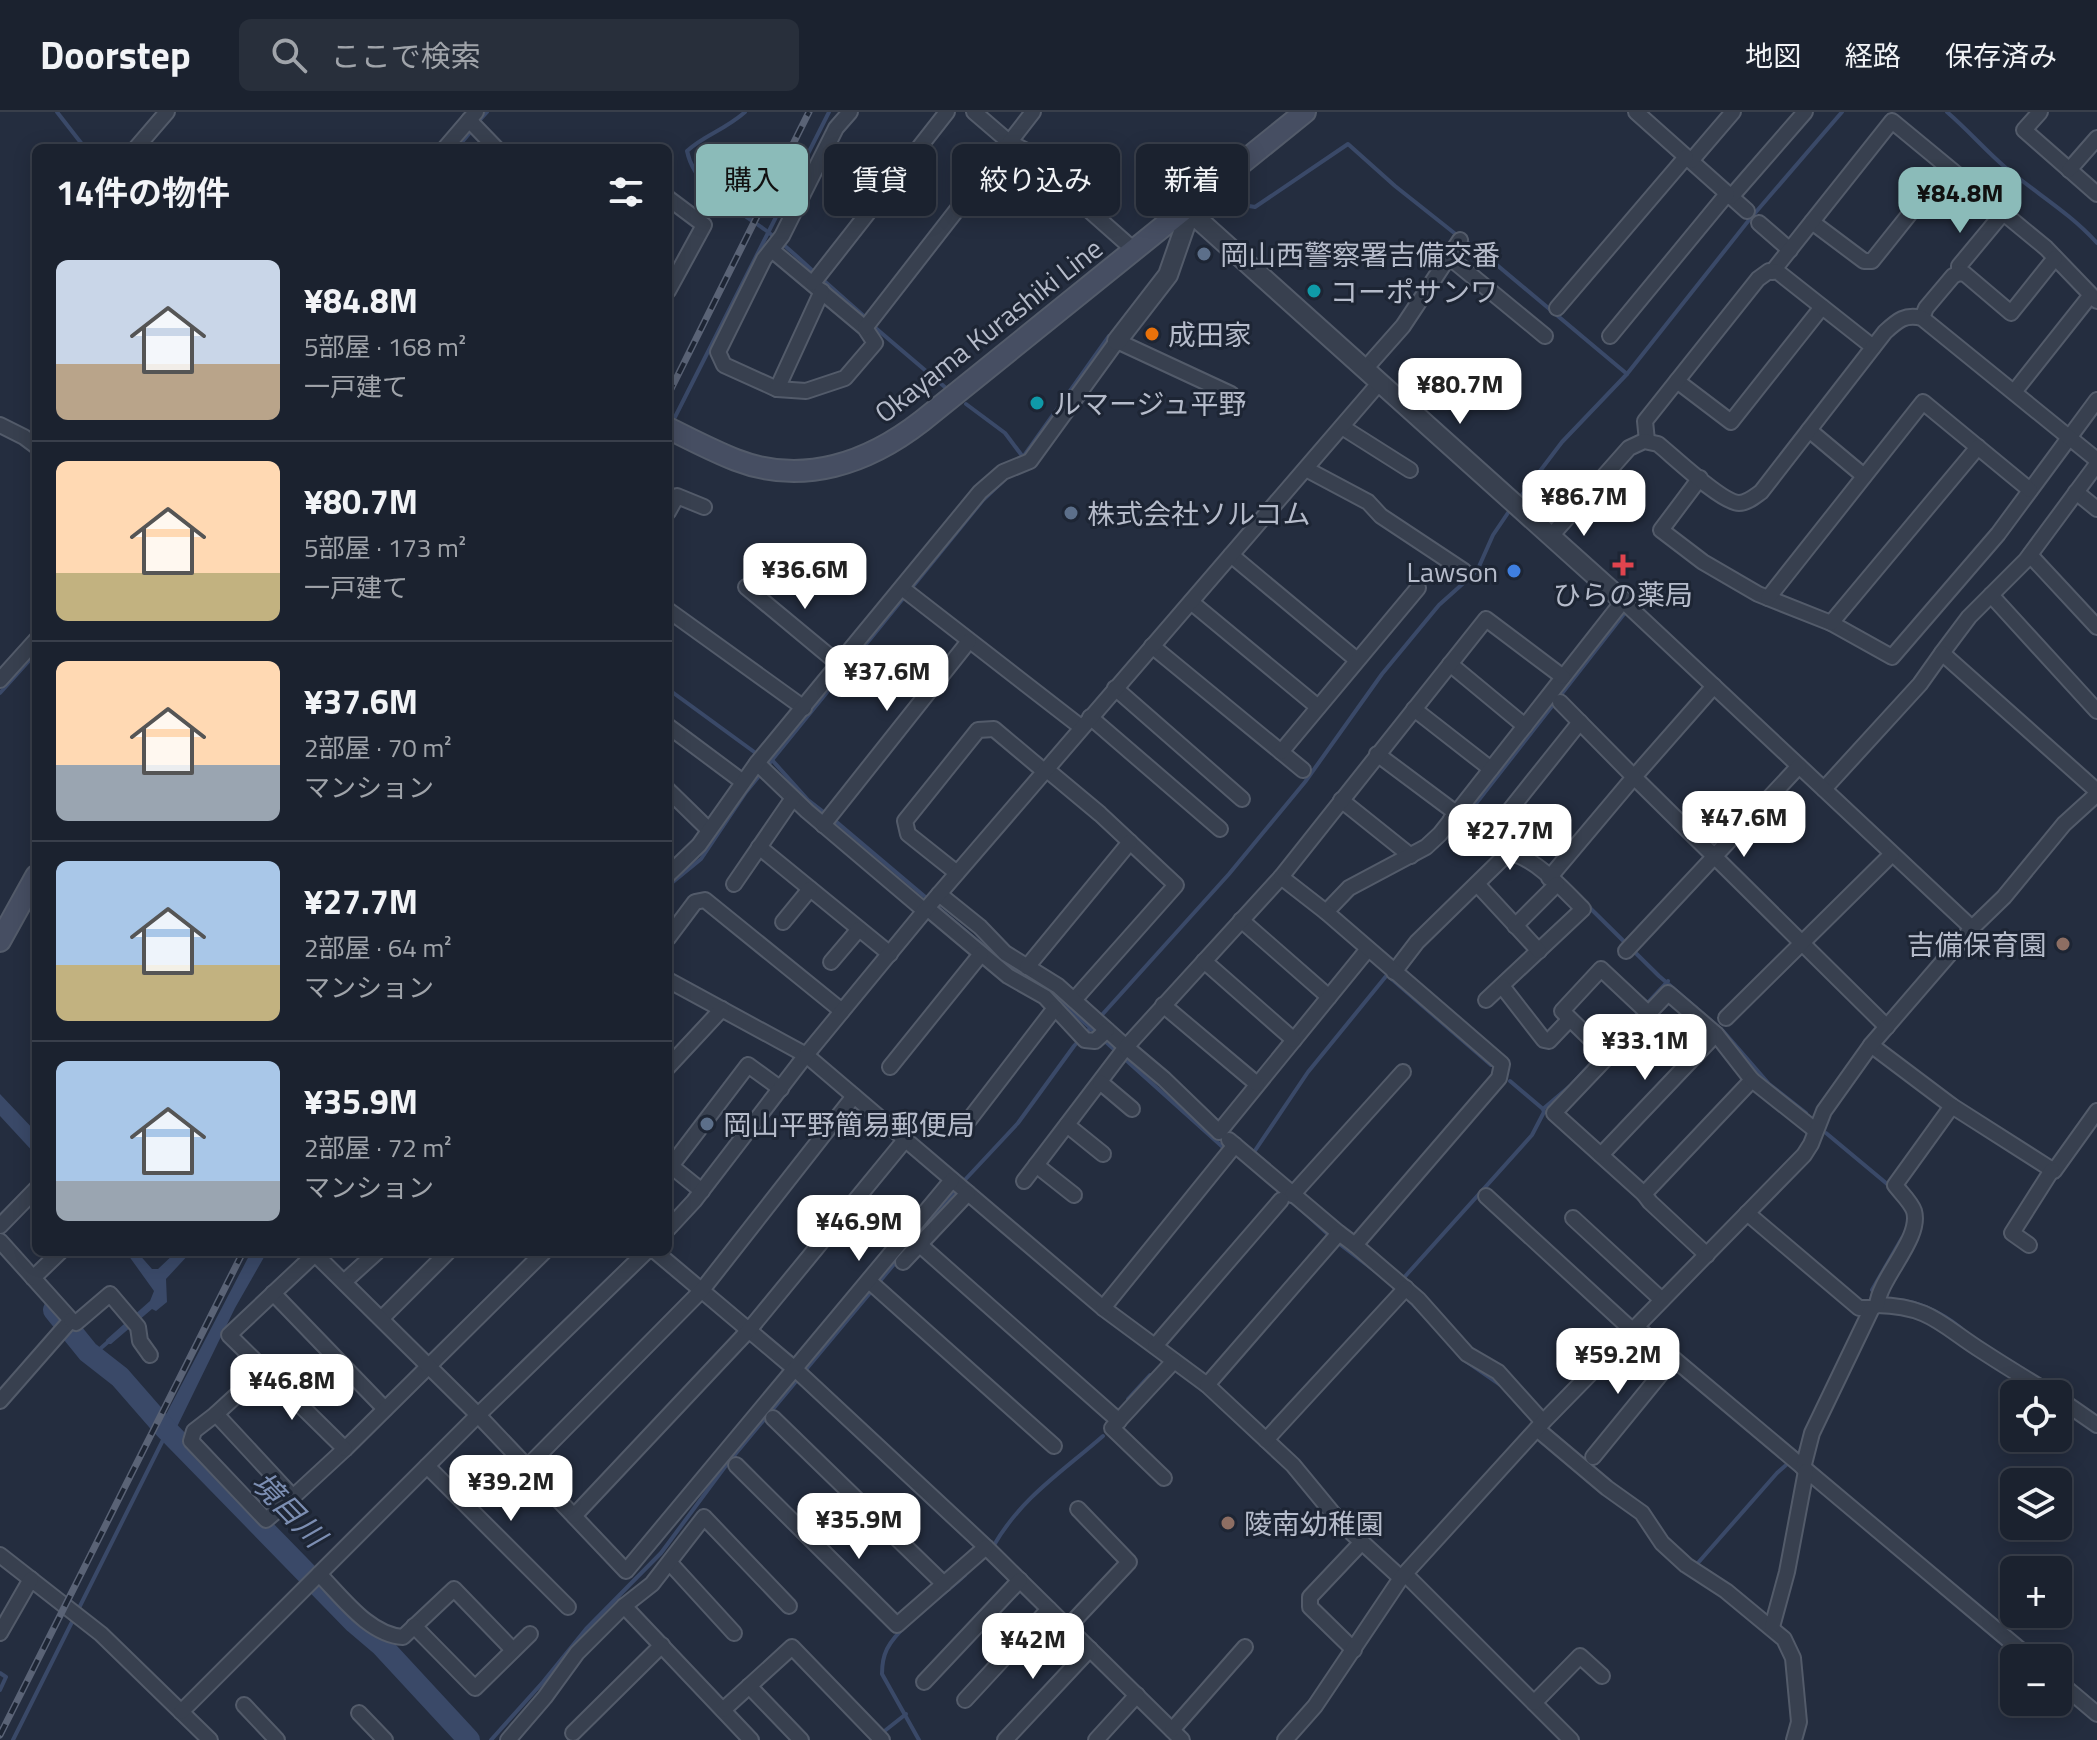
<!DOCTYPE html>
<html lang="ja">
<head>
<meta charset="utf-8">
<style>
	:root { --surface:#1b222f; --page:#282f3b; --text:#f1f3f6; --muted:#a0a4aa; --line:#393f4b; --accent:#8bbbb9 }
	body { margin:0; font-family:"Titillium Web","Noto Sans JP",sans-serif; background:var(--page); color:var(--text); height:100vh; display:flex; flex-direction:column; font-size:30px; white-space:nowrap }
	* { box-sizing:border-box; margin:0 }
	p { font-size:26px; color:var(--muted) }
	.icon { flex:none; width:44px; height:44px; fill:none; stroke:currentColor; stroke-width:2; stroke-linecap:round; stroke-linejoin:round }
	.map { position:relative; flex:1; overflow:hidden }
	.side { position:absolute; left:32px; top:32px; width:640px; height:1112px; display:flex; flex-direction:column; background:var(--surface); border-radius:12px; box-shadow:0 4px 20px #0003,0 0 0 2px var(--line) }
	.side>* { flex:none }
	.guide { position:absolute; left:696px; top:32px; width:760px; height:72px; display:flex; gap:16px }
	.fabs { position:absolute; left:2000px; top:1268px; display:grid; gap:16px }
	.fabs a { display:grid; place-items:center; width:72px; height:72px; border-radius:12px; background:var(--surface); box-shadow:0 4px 20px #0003,0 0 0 2px var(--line); font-size:40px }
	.price { position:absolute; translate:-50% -68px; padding:0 18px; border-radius:16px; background:#fff; color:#222; font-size:26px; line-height:52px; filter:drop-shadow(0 2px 4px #0008) }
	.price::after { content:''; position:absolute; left:50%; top:48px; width:24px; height:18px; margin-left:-12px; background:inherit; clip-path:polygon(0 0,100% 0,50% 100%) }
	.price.active { background:var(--accent); color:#111 }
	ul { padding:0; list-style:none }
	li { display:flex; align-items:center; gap:24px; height:200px; padding:0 24px }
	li+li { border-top:2px solid var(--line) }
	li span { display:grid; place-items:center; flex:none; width:224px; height:160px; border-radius:12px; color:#555 }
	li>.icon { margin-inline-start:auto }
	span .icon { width:96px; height:96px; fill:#fffc; stroke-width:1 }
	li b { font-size:34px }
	h2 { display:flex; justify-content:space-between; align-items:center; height:96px; padding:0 24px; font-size:34px }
	.chip { padding:0 28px; border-radius:12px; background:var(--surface); box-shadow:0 4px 20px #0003,0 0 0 2px var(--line); font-size:28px; line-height:72px }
	.chip.active { background:var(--accent); color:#111 }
	header { display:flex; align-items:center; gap:48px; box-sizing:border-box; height:112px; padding:0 40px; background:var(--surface); border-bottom:2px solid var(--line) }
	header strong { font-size:38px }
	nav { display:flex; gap:44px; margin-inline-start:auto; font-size:28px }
	.search { width:560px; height:72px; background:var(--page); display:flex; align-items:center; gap:20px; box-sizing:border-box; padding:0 28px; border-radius:12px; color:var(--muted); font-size:30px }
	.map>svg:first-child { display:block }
</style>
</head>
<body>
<header>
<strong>Doorstep</strong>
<div class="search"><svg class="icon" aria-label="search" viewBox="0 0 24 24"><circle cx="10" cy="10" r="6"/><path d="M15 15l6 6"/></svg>ここで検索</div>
<nav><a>地図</a><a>経路</a><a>保存済み</a></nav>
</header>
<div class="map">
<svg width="2097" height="1628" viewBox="0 0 2097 1628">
	<rect width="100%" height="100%" fill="#242d3f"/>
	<g fill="#3a4968">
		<polygon points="0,982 36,1020 36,1043 0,1004"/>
		<polygon points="126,1140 137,1140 152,1157 158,1157 176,1140 191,1140 166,1167 167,1190 156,1199 152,1197 111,1232 107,1232 106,1228 150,1189 154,1179"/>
		<polygon points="251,1140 267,1140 235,1196 173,1323 161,1312"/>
	</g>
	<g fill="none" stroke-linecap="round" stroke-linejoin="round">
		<g stroke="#3a4968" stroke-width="4">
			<polyline points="57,0 85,36"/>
			<path d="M 745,0 C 725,18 704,23 687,39 C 695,78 739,98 768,120 C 785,133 800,147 815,161"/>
			<path d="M 1947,0 C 1968,18 1985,38 2006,56 C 2037,82 2070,101 2097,131"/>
			<polyline points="478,10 487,0"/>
			<polyline points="457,36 473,17"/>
			<polyline points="1226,93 1237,92 1255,95 1348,32 1395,74 1458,124"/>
			<polyline points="1465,129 1479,138 1627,262"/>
			<polyline points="822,167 866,206"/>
			<polyline points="872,213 946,276"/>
			<polyline points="966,292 1005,321 1023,345"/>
			<polyline points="673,309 829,0"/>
			<polyline points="1021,348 1109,224"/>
			<polyline points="1518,388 1562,330 1627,262 1749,108 1842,0"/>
			<polyline points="668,577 757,642"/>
			<polyline points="0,581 36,541"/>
			<polyline points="766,645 772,648 808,688 826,702"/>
			<polyline points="833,707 988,838"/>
			<polyline points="1488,719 1467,703 1624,502"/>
			<polyline points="1496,724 1519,737"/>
			<polyline points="668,774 701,747 746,680 772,648 983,388 1002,370"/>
			<polyline points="1588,794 1659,864 1723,919 1769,972 1806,1001"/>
			<polyline points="1004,852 1047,877 1226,1038"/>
			<polyline points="1100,905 1229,762 1305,670 1382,562 1439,493 1477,459 1493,423 1512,395"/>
			<polyline points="1510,969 1543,997"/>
			<polyline points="1826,1021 1892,1076"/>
			<polyline points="1252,1043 1308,960 1387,863 1491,953"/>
			<polyline points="962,1071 1018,1011 1074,934 1094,912"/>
			<polyline points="1293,1090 1331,1125"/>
			<polyline points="1337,1130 1375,1159"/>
			<polyline points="1400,1170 1532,1023 1544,1000 1543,997 1570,974 1668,869"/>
			<polyline points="1872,1178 1902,1126"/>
			<polyline points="1409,1188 1422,1202"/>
			<path d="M 1897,1188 C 1921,1190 1942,1201 1961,1216"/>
			<polyline points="93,1243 109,1229"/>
			<polyline points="1463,1247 1502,1274"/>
			<polyline points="1128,1287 1150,1263"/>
			<path d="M 994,1433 C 1022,1385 1062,1360 1103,1324"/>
			<polyline points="1697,1452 1777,1361 1803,1338"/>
			<polyline points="0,1561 6,1565 0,1578"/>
			<polyline points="882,1621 906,1602"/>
			<polyline points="13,1628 170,1314"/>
			<polyline points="491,1628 543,1570 586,1517 661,1441 727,1352 956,1078"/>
			<path d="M 919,1628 L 882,1562 C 882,1553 883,1545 887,1537 C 898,1514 945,1482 965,1463"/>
		</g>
		<polyline stroke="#3a4968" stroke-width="22" points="54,1198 88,1240 120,1265 161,1312 355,1511 382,1534 469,1628"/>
		<defs>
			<g id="minor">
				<polyline points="974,0 1009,30 1034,43 1062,71 1064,76 1134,138"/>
				<polyline points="1636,0 1747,99"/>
				<polyline points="2040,0 2024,18 2097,82"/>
				<polyline points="469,8 496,36"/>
				<polyline points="136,36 167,0"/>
				<polyline points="445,36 476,0"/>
				<polyline points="1691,49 1733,0"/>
				<polyline points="2069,58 2097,26"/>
				<polyline points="1731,85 1805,0"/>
				<polyline points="668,86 704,113 668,179"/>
				<polyline points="1812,110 1864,149 1872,149 1947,55"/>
				<polyline points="1759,111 1790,138"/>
				<polyline points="773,139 865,216 875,231 845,266 806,279 777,277 724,253 718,240 764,147 782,124 836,16 850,0"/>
				<polyline points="1449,145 1545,224"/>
				<polyline points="1772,160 1892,9 2046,136 2097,189"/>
				<polyline points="1959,161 1959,154 2003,101"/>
				<polyline points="813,171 947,0"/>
				<polyline points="1557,196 1686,45"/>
				<polyline points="1922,206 1926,196 1953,164 1959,161 1965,162 2011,201 2055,146"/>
				<polyline points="865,216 1033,0"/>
				<polyline points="1610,224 1727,82"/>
				<polyline points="1365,257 1403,214 1460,128"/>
				<polyline points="1677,269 1731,310 1822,195"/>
				<polyline points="777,277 822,179"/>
				<polyline points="2014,280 2090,184"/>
				<polyline points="0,313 24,325 36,334"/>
				<polyline points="1342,315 1410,358"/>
				<polyline points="1809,318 1864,364"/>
				<polyline points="1647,329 1645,309 1758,167 1769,159 1778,160 1873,235"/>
				<polyline points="1306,357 1368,390 1381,404 1464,459"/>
				<polyline points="1700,366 1661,418 1703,450 1758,482 1831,511 1892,545 1998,422 2097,288"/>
				<polyline points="2076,380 2097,397"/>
				<polyline points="668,400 677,384 704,395"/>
				<path d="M 1551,424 L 1629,336 L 1644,329 L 1658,332 C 1673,344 1722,391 1739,391 C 1747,391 1754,385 1761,380 L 1885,220 C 1898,208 1905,202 1922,206 L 2097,348"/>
				<polyline points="1231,443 1357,548"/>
				<polyline points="2030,443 2097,515"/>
				<polyline points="746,475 840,553"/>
				<polyline points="902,476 1081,615"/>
				<polyline points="1991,483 2097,599"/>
				<polyline points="1768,486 1923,290 2030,378"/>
				<polyline points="1191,490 1318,595"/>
				<polyline points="668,498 804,596"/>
				<polyline points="1831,511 1978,335"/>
				<polyline points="1152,534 1303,658"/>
				<polyline points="1942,541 1969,505 2026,448 2097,352"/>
				<polyline points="1450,552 1525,614"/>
				<polyline points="0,568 36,528"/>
				<polyline points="1714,574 1634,665 1887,915"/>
				<polyline points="1115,576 1242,687"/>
				<polyline points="1414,597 1491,657"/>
				<polyline points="1090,605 1220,717"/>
				<polyline points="668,614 743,670"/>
				<polyline points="1281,640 1418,476"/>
				<polyline points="1377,642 1456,701"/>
				<polyline points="757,651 807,699 925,799"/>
				<polyline points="1046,657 1100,702 1176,773 1074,888"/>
				<polyline points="1824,677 1920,572 1942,541 2097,679"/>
				<polyline points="668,678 709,718"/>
				<polyline points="1341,688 1411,744"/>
				<path d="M 1451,707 L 1508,741 C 1533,743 1565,779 1583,797 L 1486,888"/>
				<polyline points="823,713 969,529"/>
				<polyline points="1486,728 1580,610"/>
				<polyline points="759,735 890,842"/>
				<polyline points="957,761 908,722 905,709 978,618 994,617 1044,659"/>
				<polyline points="668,763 699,733 757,651 980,380 1003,360 1030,349 1117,229 1231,282"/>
				<polyline points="1549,766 1634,665 1560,590"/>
				<polyline points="734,772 793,686"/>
				<polyline points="1477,772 1539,839"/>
				<polyline points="939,782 980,815 1005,841 1058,874 1126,935 1024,1069"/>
				<polyline points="927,796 1008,864 1045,885 1085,928 1095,929 1107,918"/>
				<polyline points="1326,800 1349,776 1426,735 1440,722 1623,489 1972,816"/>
				<polyline points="1241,808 1329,885"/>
				<polyline points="783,810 810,777"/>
				<polyline points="1515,814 1557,772"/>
				<polyline points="668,826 695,790 705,788 842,899"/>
				<polyline points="1368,837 1219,1020 1164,967 1126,935 1281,765 1486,507 1563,565"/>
				<polyline points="1626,839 1799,654"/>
				<polyline points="1204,849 1294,928"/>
				<polyline points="831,850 859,817"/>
				<polyline points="1027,855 1130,730"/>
				<polyline points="1394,860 1417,830 1508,741"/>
				<polyline points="668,868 806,943 1103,1196 1207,1273 1293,1353 1340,1410 1401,1466"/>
				<polyline points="1502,874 1544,928 1549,929 1569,908"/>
				<polygon points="1668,881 1716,922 1752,968 1644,1082 1554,1001"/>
				<polyline points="1163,893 1257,972"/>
				<polyline points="1726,906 1892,742"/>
				<polyline points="1871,933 1952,994 2054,1059 2097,999"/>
				<polyline points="1608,944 1562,899 1601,857 1648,901"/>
				<polyline points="668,955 722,897"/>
				<polyline points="890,955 981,842"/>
				<polyline points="1752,968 1815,1018"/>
				<polyline points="1100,970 1132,997"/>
				<polyline points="969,1008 1055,896"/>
				<polyline points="1067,1013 1103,1042"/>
				<polyline points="1229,1028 1339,1121"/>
				<polyline points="1601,1043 1716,922"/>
				<polyline points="1036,1053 1074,1083"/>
				<polyline points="702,1079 671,1054 748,953 781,977"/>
				<polyline points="1644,1082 1650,1090 1707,1143"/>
				<polyline points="1292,1083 1403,960"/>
				<polyline points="1486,1084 1633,1219"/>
				<polyline points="1747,1101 1859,1196 1872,1196"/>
				<polyline points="1573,1106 1662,1188"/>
				<polyline points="0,1114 36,1077"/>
				<polyline points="668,1117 694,1089 806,943 927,796 1380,270"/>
				<polyline points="0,1129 71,1208 0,1289"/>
				<polyline points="920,1133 1119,1309"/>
				<polyline points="1355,1133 1418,1187 1467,1242 1498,1260 1543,1310"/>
				<polyline points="2029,1133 2012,1121 2052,1058"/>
				<polyline points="656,1140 796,1258 986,1435 1182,1628"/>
				<polyline points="903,1150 968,1081"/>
				<polyline points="33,1166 60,1140"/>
				<polyline points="345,1169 377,1140"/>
				<polyline points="869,1169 1054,1334"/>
				<polyline points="273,1181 385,1297"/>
				<path d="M 1877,1193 C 1930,1194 1941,1213 1982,1239 C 2005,1254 2028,1268 2051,1282"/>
				<polyline points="1103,1196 1235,1033"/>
				<polyline points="382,1206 448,1140"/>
				<polyline points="71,1208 76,1211 110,1182 138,1215 140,1229 150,1243"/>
				<polyline points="1636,1215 2030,1546"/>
				<polyline points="1155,1234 1281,1088"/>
				<polyline points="265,1257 216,1302 293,1385 345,1337 544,1140"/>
				<polyline points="1207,1273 1339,1121 1355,1133 1499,966 1502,952 1326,800 1281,765"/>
				<polyline points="2058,1286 2097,1313"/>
				<polyline points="216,1302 194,1319 191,1329 266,1408 293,1385"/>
				<polyline points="773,1306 944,1472"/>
				<polyline points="1537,1317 1607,1376 1642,1401 1662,1431 1686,1453 1726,1479 1784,1527 1793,1546 1799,1610 1794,1628"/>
				<polyline points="1266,1328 1406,1176"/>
				<polyline points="345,1337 229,1223 315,1142 478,1303 626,1459 952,1068"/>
				<polyline points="1593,1345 1673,1247"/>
				<polyline points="736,1353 897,1513 986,1435"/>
				<polyline points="427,1354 568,1495"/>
				<polyline points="527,1355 702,1178 854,984"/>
				<path d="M 1803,1356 L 1812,1321 L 1872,1196 L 1877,1193 C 1880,1165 1922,1126 1914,1099 C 1911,1090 1900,1080 1895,1073 L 1952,994"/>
				<polyline points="1164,1366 1112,1316 1174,1249"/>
				<polyline points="574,1404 749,1218 905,1028"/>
				<polyline points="0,1443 101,1522 210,1628"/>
				<polyline points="670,1451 734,1521"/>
				<path d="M 319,1462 C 342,1485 369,1523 403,1525 L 454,1477 L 513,1538"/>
				<polyline points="1405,1462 1571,1628"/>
				<polyline points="624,1494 751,1628"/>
				<polyline points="414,1514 475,1576 530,1522"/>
				<polyline points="1068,1515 1129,1450 1078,1397"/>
				<polyline points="1772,1515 1787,1460 1806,1359"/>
				<polyline points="0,1521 31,1467"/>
				<polyline points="1354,1538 1310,1495 1310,1485 1362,1430"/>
				<polyline points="2058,1569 2097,1602"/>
				<polyline points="924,1570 1020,1468"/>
				<polyline points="749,1574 801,1628"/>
				<polyline points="965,1588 1049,1497"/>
				<polyline points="1534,1591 1580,1544 1602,1564"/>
				<polyline points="244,1593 277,1628"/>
				<polyline points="723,1598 792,1535 882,1628"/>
				<polyline points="181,1600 478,1303 646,1140"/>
				<polyline points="359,1601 385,1628"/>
				<polyline points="1172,1618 1245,1535"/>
				<polyline points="573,1621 662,1533"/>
				<polyline points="508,1628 545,1585 577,1541 624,1494 652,1472 704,1405 789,1494"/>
				<polyline points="1005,1628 1090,1537"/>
				<polyline points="1096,1628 1137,1583"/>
				<polyline points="1285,1628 1315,1594 1401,1466 1543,1310 1804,1043 1811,1032 1824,999 1871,933 1972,816 2004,785 2064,712 2097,682"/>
			</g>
			<polyline id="tertiary" points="1117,229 1168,163 1190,100 1623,489"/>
			<g id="secondary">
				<path d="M 668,316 C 690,327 713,339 736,348 C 803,374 868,351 922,309 L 1305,0"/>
				<polyline points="0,829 36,764"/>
			</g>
		</defs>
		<use href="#minor" stroke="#535b6a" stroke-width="18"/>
		<use href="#tertiary" stroke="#535b6a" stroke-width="22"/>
		<use href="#secondary" stroke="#535b6a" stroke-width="24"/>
		<use href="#minor" stroke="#38404f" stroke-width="14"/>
		<use href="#tertiary" stroke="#38404f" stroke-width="18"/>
		<use href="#secondary" stroke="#464e62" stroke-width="20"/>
		<defs>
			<g id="rail">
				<polyline points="668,283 809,0"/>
				<polyline points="0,1623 243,1140"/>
			</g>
		</defs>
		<use href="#rail" stroke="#5a6376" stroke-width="7"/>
		<use href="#rail" stroke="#1d2534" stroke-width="4" stroke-dasharray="12" stroke-linecap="butt"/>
	</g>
	<g fill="#5c6f8a" stroke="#1d2534" stroke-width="3">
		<circle cx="1204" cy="142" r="8"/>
		<circle cx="1071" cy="401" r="8"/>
		<circle cx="707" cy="1012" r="8"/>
	</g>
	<g fill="#0f9aa8" stroke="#1d2534" stroke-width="3">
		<circle cx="1314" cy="179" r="8"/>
		<circle cx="1037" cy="291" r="8"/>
	</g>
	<circle fill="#e8710a" stroke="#1d2534" stroke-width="3" cx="1152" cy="222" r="8"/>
	<path fill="#e0444e" stroke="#1d2534" stroke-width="3" d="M1619 441h8v8h8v8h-8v8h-8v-8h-8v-8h8z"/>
	<circle fill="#3f7fe0" stroke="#1d2534" stroke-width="3" cx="1514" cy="459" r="8"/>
	<g fill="#8d6e63" stroke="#1d2534" stroke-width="3">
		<circle cx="2063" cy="832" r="8"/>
		<circle cx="1228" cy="1411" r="8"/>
	</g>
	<g text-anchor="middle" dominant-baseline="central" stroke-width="6" stroke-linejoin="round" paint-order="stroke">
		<g font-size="28" fill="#b5bbca" stroke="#1d2534" text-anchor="start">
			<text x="1220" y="142">岡山西警察署吉備交番</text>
			<text x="1330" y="179">コーポサンワ</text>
			<text x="1168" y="222">成田家</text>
			<text x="1053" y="291">ルマージュ平野</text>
			<text x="1087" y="401">株式会社ソルコム</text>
			<text x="1498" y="459" text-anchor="end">Lawson</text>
			<text x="1623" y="482" text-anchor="middle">ひらの薬局</text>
			<text x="2047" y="832" text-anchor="end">吉備保育園</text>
			<text x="723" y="1012">岡山平野簡易郵便局</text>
			<text x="1244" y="1411">陵南幼稚園</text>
		</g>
		<g font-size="28" fill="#b5bbca" stroke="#1d2534">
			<text transform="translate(988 218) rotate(-38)">Okayama Kurashiki Line</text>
		</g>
		<g font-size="30" font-style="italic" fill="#7c8eb2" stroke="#1d2534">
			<text transform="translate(289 1397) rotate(46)">境目川</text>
		</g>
	</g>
</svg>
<div class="fabs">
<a><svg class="icon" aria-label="locate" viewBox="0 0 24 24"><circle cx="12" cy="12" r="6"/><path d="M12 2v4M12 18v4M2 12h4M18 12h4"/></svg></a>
<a><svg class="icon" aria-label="layers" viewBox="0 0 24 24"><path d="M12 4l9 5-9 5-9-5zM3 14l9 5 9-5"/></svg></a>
<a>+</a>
<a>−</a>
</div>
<b class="price active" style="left:1960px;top:123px">¥84.8M</b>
<b class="price" style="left:1460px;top:314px">¥80.7M</b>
<b class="price" style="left:1584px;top:426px">¥86.7M</b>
<b class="price" style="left:805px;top:499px">¥36.6M</b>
<b class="price" style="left:887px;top:601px">¥37.6M</b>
<b class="price" style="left:1744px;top:747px">¥47.6M</b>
<b class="price" style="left:1510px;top:760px">¥27.7M</b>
<b class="price" style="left:1645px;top:970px">¥33.1M</b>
<b class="price" style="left:859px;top:1151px">¥46.9M</b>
<b class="price" style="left:1618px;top:1284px">¥59.2M</b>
<b class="price" style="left:292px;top:1310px">¥46.8M</b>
<b class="price" style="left:511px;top:1411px">¥39.2M</b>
<b class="price" style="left:859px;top:1449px">¥35.9M</b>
<b class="price" style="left:1033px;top:1569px">¥42M</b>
<div class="guide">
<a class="chip active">購入</a>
<a class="chip">賃貸</a>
<a class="chip">絞り込み</a>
<a class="chip">新着</a>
</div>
<section class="side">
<h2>14件の物件<svg class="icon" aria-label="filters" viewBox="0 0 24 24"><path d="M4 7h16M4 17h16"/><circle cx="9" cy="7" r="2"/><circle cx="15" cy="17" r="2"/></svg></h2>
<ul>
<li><span style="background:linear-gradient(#c9d6e8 65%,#b9a48a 0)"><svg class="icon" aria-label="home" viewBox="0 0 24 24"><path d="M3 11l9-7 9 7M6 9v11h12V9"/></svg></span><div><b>¥84.8M</b><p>5部屋 · 168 m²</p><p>一戸建て</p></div></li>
<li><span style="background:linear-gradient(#ffd9b3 70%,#c2b280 0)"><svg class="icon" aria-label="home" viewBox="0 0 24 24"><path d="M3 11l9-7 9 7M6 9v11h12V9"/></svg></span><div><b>¥80.7M</b><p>5部屋 · 173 m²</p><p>一戸建て</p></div></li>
<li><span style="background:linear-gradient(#ffd9b3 65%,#9aa5b1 0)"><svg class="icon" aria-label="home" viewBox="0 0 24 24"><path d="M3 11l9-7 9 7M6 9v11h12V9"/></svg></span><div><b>¥37.6M</b><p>2部屋 · 70 m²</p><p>マンション</p></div></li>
<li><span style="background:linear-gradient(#a9c7e8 65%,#c2b280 0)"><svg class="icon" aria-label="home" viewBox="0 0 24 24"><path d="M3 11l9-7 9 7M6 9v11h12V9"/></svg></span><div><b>¥27.7M</b><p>2部屋 · 64 m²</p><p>マンション</p></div></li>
<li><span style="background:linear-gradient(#a9c7e8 75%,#9aa5b1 0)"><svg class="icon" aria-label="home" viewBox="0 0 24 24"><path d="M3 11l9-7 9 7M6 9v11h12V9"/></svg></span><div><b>¥35.9M</b><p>2部屋 · 72 m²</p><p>マンション</p></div></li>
</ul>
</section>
</div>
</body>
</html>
